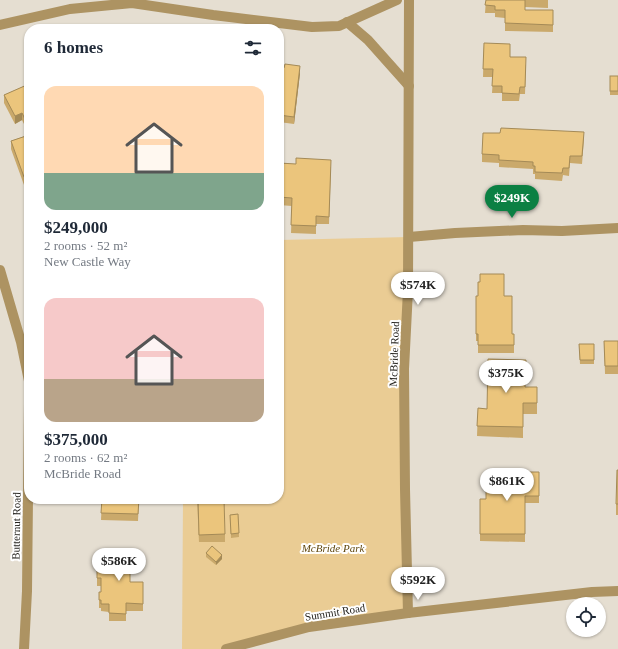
<!DOCTYPE html>
<html lang="en">
<head>
<meta charset="utf-8">
<style>
	:root { --surface:#fff; --page:#f2f2f3; --text:#1f2937; --muted:#747a83; --accent:#0b8043 }
	body { margin:0; font-family:Georgia,serif; background:var(--page); color:var(--text); height:100vh; display:flex; flex-direction:column; font-size:15px; white-space:nowrap }
	* { box-sizing:border-box; margin:0 }
	p { font-size:13px; color:var(--muted) }
	.icon { flex:none; width:22px; height:22px; fill:none; stroke:currentColor; stroke-width:2; stroke-linecap:round; stroke-linejoin:round }
	.map { position:relative; flex:1; overflow:hidden }
	.sheet { position:absolute; left:24px; top:24px; width:260px; height:480px; display:flex; flex-direction:column; background:var(--surface); border-radius:16px; box-shadow:0 1px 3px #0004 }
	.sheet>* { flex:none }
	.controls { position:absolute; left:566px; top:597px; display:grid; gap:8px }
	.controls a { display:grid; place-items:center; width:40px; height:40px; border-radius:50%; background:var(--surface); box-shadow:0 1px 3px #0004; font-size:20px }
	.price { position:absolute; translate:-50% -34px; padding:0 9px; border-radius:14px; background:#fff; color:#222; font-size:13px; line-height:26px; filter:drop-shadow(0 1px 2px #0008) }
	.price::after { content:''; position:absolute; left:50%; top:24px; width:12px; height:9px; margin-left:-6px; background:inherit; clip-path:polygon(0 0,100% 0,50% 100%) }
	.price.active { background:var(--accent); color:#fff }
	ul { padding:0; list-style:none }
	li { display:grid; align-content:center; gap:8px; height:212px; padding:0 20px }
	li span { display:grid; place-items:center; height:124px; border-radius:12px; color:#555 }
	li>.icon { margin-inline-start:auto }
	span .icon { width:72px; height:72px; fill:#fffc; stroke-width:1 }
	li b { font-size:17px }
	h2 { display:flex; justify-content:space-between; align-items:center; height:48px; padding:0 20px; font-size:17px }
	.map>svg:first-child { display:block }
</style>
</head>
<body>
<div class="map">
<svg width="618" height="649" viewBox="0 0 618 649">
	<rect width="100%" height="100%" fill="#e5ded1"/>
	<polygon fill="#eacc94" points="409,237 408,613 309,627 226,649 182,649 183,499 279,499 279,240"/>
	<g fill="none" stroke-linecap="round" stroke-linejoin="round">
		<g stroke="#ad9362" stroke-width="10">
			<polyline points="347,22 368,40 409,86"/>
			<polyline points="0,25 70,9 132,3 213,15 312,27 339,26 397,0"/>
			<polyline points="409,237 455,233 523,230 562,231 618,228"/>
			<polyline points="0,270 21,342 29,381"/>
			<polyline points="408,613 405,489 404,369 408,290 409,0"/>
			<polyline points="24,649 27,591 29,404"/>
			<polyline points="226,649 309,627 408,613 592,592 618,591"/>
		</g>
	</g>
	<g fill="#caa96b">
		<polygon points="486,0 548,0 548,8 525,7 525,10 553,10 553,32 505,31 505,18 495,17 495,13 485,13"/>
		<polygon points="484,43 526,65 525,94 520,94 519,101 502,101 502,93 492,93 493,77 483,77"/>
		<polygon points="279,68 300,73 294,124 279,122"/>
		<rect x="610" y="76" width="8" height="19"/>
		<polygon points="29,84 29,183 24,185 11,149 11,141 28,135 28,132 22,120 15,124 4,103 4,95"/>
		<polygon points="584,139 582,164 570,163 569,176 563,175 562,181 535,179 535,174 533,174 533,169 499,167 499,163 482,162 482,154"/>
		<polygon points="279,163 331,167 329,224 316,224 316,234 291,233 292,206 279,205"/>
		<polygon points="476,296 504,296 512,334 514,334 514,353 478,353 478,341 476,341"/>
		<polygon points="604,341 618,341 618,374 605,374"/>
		<polygon points="579,344 594,344 594,364 580,364"/>
		<polygon points="525,387 537,387 537,414 523,414 523,438 477,436 478,408 487,409"/>
		<polygon points="618,470 618,515 616,515 616,504"/>
		<polygon points="539,472 539,503 525,503 525,542 480,541 480,499 486,499"/>
		<polygon points="102,499 139,499 138,521 101,520"/>
		<polygon points="197,499 225,534 225,542 199,542"/>
		<polygon points="238,514 239,537 231,538 230,515"/>
		<polygon points="138,550 138,571 130,571 130,582 143,582 143,611 126,611 126,621 109,621 109,612 101,611 101,608 99,608 99,592 101,592 101,586 97,586 97,560 112,560"/>
		<polygon points="206,553 222,559 216,565 206,557"/>
	</g>
	<g fill="#a48a57">
		<polygon points="300,66 300,73 294,124 294,117"/>
		<polygon points="22,113 22,120 15,124 15,116"/>
		<polygon points="29,175 29,183 24,185 24,177"/>
		<polygon points="222,555 222,559 216,565 216,562"/>
	</g>
	<g fill="#ebc57c" stroke="#a48a57">
		<polygon points="486,0 525,0 525,10 553,10 553,25 505,23 505,10 495,10 495,6 485,5"/>
		<polygon points="484,43 510,44 510,57 526,57 525,87 520,87 519,94 502,93 502,86 492,86 493,69 483,69"/>
		<polygon points="285,64 300,66 294,117 279,115 279,68 284,68"/>
		<rect x="610" y="76" width="8" height="15"/>
		<polygon points="29,84 29,175 24,177 11,141 29,135 28,125 22,113 15,116 4,95"/>
		<polygon points="501,128 584,132 582,156 570,156 569,168 563,168 562,173 535,172 535,166 533,166 533,162 499,160 499,155 482,154 483,133 500,133"/>
		<polygon points="296,158 331,160 329,217 316,216 316,226 291,225 292,198 279,197 279,163 296,164"/>
		<polygon points="480,274 504,274 504,296 512,296 512,334 514,334 514,345 478,345 478,334 476,334 476,296 478,296 478,282 480,282"/>
		<polygon points="604,341 618,341 618,366 605,366"/>
		<polygon points="579,344 594,344 594,360 580,360"/>
		<polygon points="488,359 526,360 525,387 537,387 537,403 523,403 523,427 477,426 478,408 487,409"/>
		<polygon points="617,470 618,470 618,504 616,504"/>
		<polygon points="486,472 539,472 539,496 525,496 525,534 480,534 480,499 486,499"/>
		<polygon points="102,499 139,499 138,514 101,513"/>
		<polygon points="198,499 224,499 225,534 199,535"/>
		<polygon points="238,514 239,533 231,534 230,515"/>
		<polygon points="212,546 222,555 216,562 206,553"/>
		<polygon points="112,550 138,550 138,563 130,563 130,582 143,582 143,604 126,603 126,614 109,613 109,604 101,604 101,600 99,600 99,592 101,592 101,578 97,578 97,560 112,560"/>
	</g>
	<g text-anchor="middle" dominant-baseline="central" stroke-width="4" stroke-linejoin="round" paint-order="stroke">
		<g font-size="11" fill="#24221d" stroke="#fff">
			<text transform="translate(394 354) rotate(-88)">McBride Road</text>
			<text transform="translate(16 526) rotate(-89)">Butternut Road</text>
			<text transform="translate(335 612) rotate(-9)">Summit Road</text>
		</g>
		<g font-size="11" font-style="italic" fill="#61480f" stroke="#fff">
			<text x="333" y="548">McBride Park</text>
		</g>
	</g>
</svg>
<div class="controls">
<a><svg class="icon" aria-label="locate" viewBox="0 0 24 24"><circle cx="12" cy="12" r="6"/><path d="M12 2v4M12 18v4M2 12h4M18 12h4"/></svg></a>
</div>
<b class="price active" style="left:512px;top:219px">$249K</b>
<b class="price" style="left:418px;top:306px">$574K</b>
<b class="price" style="left:506px;top:394px">$375K</b>
<b class="price" style="left:507px;top:502px">$861K</b>
<b class="price" style="left:119px;top:582px">$586K</b>
<b class="price" style="left:418px;top:601px">$592K</b>
<section class="sheet">
<h2>6 homes<svg class="icon" aria-label="filters" viewBox="0 0 24 24"><path d="M4 7h16M4 17h16"/><circle cx="9" cy="7" r="2"/><circle cx="15" cy="17" r="2"/></svg></h2>
<ul>
<li><span style="background:linear-gradient(#ffd9b3 70%,#7fa58c 0)"><svg class="icon" aria-label="home" viewBox="0 0 24 24"><path d="M3 11l9-7 9 7M6 9v11h12V9"/></svg></span><div><b>$249,000</b><p>2 rooms · 52 m²</p><p>New Castle Way</p></div></li>
<li><span style="background:linear-gradient(#f6c9c9 65%,#b9a48a 0)"><svg class="icon" aria-label="home" viewBox="0 0 24 24"><path d="M3 11l9-7 9 7M6 9v11h12V9"/></svg></span><div><b>$375,000</b><p>2 rooms · 62 m²</p><p>McBride Road</p></div></li>
</ul>
</section>
</div>
</body>
</html>
